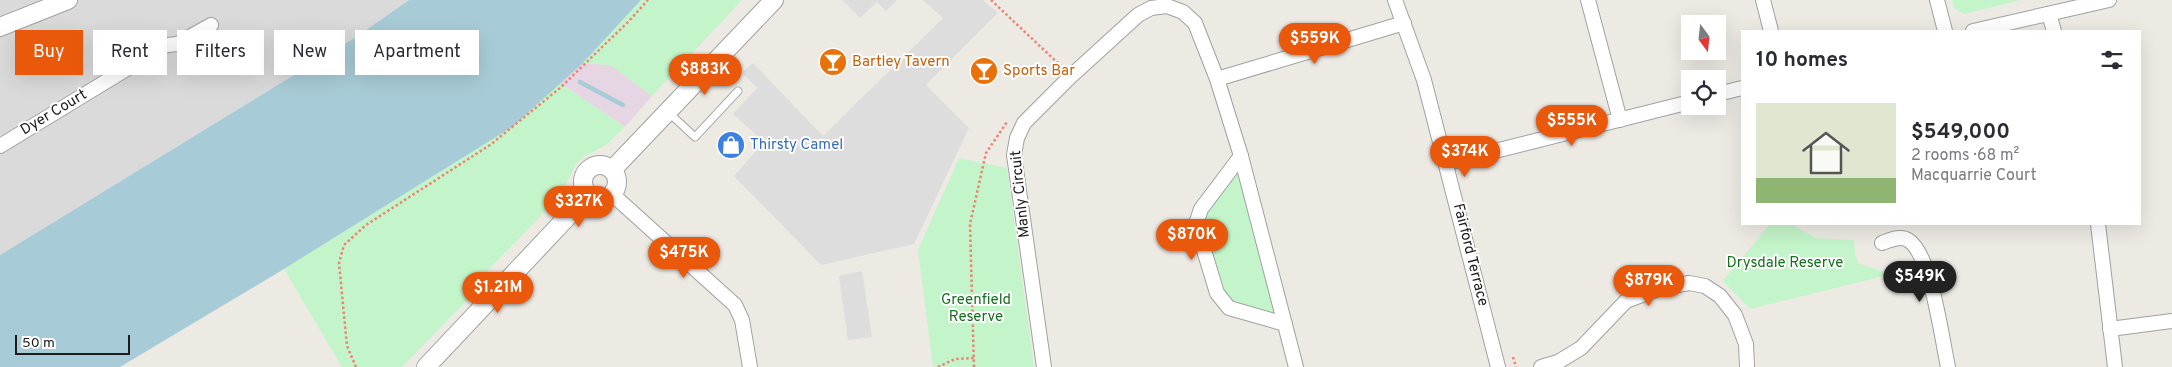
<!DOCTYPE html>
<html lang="en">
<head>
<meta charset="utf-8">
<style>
	:root { --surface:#fff; --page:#f7f7f7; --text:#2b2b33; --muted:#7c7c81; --accent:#ea580c }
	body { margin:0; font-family:Overpass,sans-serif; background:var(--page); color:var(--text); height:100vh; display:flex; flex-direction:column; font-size:19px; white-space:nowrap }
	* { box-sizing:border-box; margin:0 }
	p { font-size:16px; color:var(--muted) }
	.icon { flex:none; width:28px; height:28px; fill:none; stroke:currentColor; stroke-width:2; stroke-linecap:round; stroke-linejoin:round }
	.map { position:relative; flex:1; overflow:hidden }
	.panel { position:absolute; left:1741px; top:30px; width:400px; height:195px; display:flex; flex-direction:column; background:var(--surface); border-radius:0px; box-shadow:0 5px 20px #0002 }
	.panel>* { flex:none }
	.banner { position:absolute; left:15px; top:30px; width:475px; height:45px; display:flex; gap:10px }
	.needle { width:32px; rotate:165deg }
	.buttons { position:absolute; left:1681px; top:15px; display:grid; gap:10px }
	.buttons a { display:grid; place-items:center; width:45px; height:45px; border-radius:0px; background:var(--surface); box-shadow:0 5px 20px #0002; font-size:25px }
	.scale { position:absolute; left:15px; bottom:12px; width:115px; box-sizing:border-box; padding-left:5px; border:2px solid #1d1d1d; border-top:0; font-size:14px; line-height:18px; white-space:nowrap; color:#1d1d1d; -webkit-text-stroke:4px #fff; paint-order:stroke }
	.price { position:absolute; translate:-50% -42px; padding:0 11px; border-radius:18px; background:var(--accent); color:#fff; font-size:16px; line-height:32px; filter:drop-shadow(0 1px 2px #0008) }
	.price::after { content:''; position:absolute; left:50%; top:30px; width:15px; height:11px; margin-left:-8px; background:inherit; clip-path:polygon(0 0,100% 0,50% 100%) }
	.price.current { background:#222; color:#fff }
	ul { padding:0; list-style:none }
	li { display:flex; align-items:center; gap:15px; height:125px; padding:0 15px }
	li span { display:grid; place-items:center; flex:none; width:140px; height:100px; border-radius:0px; color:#555 }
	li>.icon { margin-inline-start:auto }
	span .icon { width:60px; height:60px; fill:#fffc; stroke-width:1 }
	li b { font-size:21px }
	h2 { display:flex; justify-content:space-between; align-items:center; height:60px; padding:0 15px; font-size:21px }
	.pill { padding:0 18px; border-radius:0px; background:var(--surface); box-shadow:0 5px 20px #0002; font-size:18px; line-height:45px }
	.pill.current { background:var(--accent); color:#fff }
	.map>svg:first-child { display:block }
</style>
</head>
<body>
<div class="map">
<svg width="2172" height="367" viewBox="0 0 2172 367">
	<rect width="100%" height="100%" fill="#edeae4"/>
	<polygon fill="#dbdada" points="0,0 409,0 356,37 0,255"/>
	<polygon fill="#e6d6e3" points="583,63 610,65 652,96 625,127 560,83"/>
	<g fill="#c4f4c9">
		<polygon points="641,0 742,0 652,96 610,65 583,63"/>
		<polygon points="1952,0 2021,0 1964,14 1954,8"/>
		<polygon points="560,83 625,127 606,145 585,156 576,164 561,195 489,269 472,295 402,367 342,367 284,269 512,127"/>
		<polygon points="1241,156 1285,324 1229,308 1196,224"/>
		<polygon points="959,158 1007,168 1034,367 933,367 918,250"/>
		<polygon points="1770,224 1791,224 1816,238 1854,240 1855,255 1859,264 1892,274 1750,309 1723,281"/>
	</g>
	<g fill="#ddd">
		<polygon points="842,0 897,0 886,11 877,2 860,18"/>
		<polygon points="923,0 983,0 998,13 926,85 969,128 914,244 821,265 734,176 764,142 733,114 757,88 742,73 753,63 823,136 943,18"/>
		<polygon points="862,271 872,337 848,340 839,276"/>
	</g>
	<polygon fill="#a8ccd7" points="409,0 641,0 583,63 512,127 284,269 120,367 0,367 0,255 356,37"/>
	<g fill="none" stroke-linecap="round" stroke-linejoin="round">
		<polyline stroke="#a8ccd7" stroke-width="4.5" points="580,82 623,105"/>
		<defs>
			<polyline id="service" points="668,112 695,137 738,91"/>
			<g id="minor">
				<polyline points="1395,0 1424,80 1498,367"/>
				<polyline points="1588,0 1620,120"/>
				<polyline points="1763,0 1771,31"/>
				<polyline points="1937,0 1945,31"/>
				<polyline points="2049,14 2054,31"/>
				<polyline points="1973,31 2109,0"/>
				<polyline points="1217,79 1404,23"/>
				<polyline points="1718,94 1742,88"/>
				<polyline points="0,146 138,62 150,47 177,44 211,25"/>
				<polyline points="1241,156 1201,209 1196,224 1217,293 1229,308 1285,324"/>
				<polyline points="1447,163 1690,102"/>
				<polyline points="612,194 735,305 742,320 750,367"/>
				<polyline points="2098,224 2115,367"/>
				<path d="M 1882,243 C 1890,240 1901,235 1908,240 C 1931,253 1942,340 1948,367"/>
				<polyline points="2110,329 2172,321"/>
				<polyline points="1044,367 1014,155 1017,138 1024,123 1070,77 1138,15 1151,8 1167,6 1183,12 1195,23 1217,79 1241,156 1296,367"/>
				<polyline points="1541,367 1558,362 1581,348 1626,301 1661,288 1689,283 1705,286 1720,296 1735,315 1746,344 1747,366"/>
			</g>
			<g id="tertiary">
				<polyline points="0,27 68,0"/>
				<circle cx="600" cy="182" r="17"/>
				<polyline points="612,170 774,0"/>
				<polyline points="426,367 589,194"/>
			</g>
		</defs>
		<use href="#service" stroke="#a1a1a1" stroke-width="9"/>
		<use href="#minor" stroke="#a1a1a1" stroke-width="16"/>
		<use href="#tertiary" stroke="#a1a1a1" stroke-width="20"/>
		<g stroke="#ed8375" stroke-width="2.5" stroke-dasharray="2.5 2.5" stroke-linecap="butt">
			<polyline points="991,0 1061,66"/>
			<polyline points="1513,357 1516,367"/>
			<polyline points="356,367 347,346 339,263 344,245 366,225 490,145 560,88 629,21 648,0"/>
			<polyline points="938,367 955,359 975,358"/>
			<polyline points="974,367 970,224 986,153 1007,122"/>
		</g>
		<use href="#service" stroke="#fff" stroke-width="7"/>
		<use href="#minor" stroke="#fff" stroke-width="14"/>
		<use href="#tertiary" stroke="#fff" stroke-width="18"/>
	</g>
	<defs>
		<symbol id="bar-disc" viewBox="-11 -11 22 22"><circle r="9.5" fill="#e8710a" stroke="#fff"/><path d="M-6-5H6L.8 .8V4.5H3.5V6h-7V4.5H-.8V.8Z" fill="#fff"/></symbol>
		<symbol id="shop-disc" viewBox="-11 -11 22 22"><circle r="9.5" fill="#3f7fe0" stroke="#fff"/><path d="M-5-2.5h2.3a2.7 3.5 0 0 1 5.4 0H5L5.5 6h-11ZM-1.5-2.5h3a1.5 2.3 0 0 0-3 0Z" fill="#fff"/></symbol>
	</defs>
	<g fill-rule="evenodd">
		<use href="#bar-disc" x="817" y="46" width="32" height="32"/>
		<use href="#bar-disc" x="968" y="55" width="32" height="32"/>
		<use href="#shop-disc" x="715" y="129" width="32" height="32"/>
	</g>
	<g text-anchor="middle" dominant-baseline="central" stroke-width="4" stroke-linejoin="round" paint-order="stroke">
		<g font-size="15" fill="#c56008" stroke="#fff" text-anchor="start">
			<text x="852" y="62">Bartley Tavern</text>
			<text x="1003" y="71">Sports Bar</text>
		</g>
		<g font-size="15" fill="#1d1d1d" stroke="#fff">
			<text transform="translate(54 113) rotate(-31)">Dyer Court</text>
			<text transform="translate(1021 194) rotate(-96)">Manly Circuit</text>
			<text transform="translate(1470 255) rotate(76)">Fairford Terrace</text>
		</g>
		<g font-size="15" fill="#366cbe" stroke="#fff" text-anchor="start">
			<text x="750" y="145">Thirsty Camel</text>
		</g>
		<g font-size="15" fill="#15711e" stroke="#fff">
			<text x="1785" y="263">Drysdale Reserve</text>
			<text x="976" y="300">Greenfield<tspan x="976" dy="17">Reserve</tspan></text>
		</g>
	</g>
</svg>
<div class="buttons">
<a><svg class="needle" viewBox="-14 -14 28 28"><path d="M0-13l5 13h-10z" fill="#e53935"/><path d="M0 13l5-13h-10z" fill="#7c7c81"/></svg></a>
<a><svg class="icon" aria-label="locate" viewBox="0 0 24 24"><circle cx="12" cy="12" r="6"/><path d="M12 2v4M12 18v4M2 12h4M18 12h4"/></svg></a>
</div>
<div class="scale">50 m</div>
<b class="price" style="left:1315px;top:65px">$559K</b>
<b class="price" style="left:705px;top:96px">$883K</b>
<b class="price" style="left:1572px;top:147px">$555K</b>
<b class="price" style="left:1465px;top:178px">$374K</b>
<b class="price" style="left:579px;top:228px">$327K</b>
<b class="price" style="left:1192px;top:261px">$870K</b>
<b class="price" style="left:684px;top:279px">$475K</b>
<b class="price current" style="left:1920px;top:303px">$549K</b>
<b class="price" style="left:1649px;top:307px">$879K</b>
<b class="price" style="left:498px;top:314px">$1.21M</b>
<div class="banner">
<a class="pill current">Buy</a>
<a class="pill">Rent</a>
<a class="pill">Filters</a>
<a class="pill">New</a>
<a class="pill">Apartment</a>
</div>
<section class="panel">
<h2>10 homes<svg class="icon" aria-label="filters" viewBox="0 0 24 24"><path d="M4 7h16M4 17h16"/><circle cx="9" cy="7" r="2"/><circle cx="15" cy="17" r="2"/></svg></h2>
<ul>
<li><span style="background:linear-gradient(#dfe7d0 75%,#8fb573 0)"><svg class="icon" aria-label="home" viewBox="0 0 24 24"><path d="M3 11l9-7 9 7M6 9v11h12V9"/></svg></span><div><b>$549,000</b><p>2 rooms · 68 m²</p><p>Macquarrie Court</p></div></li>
</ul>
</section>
</div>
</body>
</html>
